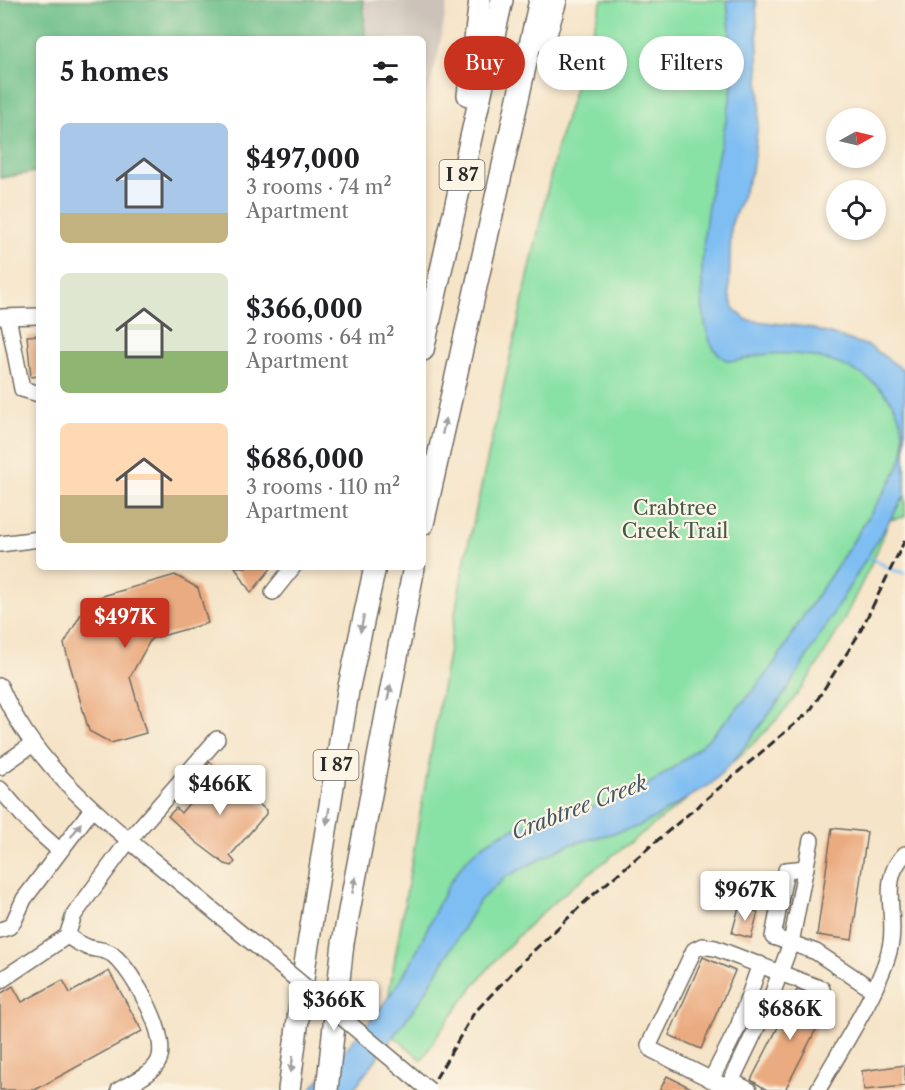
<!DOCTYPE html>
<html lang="en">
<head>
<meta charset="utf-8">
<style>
	:root { --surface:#fff; --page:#f6f6f6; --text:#202124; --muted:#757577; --accent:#c8321e }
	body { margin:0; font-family:"Libre Caslon Text",serif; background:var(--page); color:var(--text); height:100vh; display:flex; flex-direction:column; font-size:22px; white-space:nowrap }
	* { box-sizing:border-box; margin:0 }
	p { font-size:20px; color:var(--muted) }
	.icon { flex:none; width:33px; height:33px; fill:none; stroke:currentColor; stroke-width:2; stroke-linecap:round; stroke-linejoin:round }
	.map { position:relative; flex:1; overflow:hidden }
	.drawer { position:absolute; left:36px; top:36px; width:390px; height:534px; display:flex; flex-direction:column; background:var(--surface); border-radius:9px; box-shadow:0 3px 9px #0003 }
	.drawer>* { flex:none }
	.guide { position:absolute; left:444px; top:36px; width:370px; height:54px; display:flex; gap:12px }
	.needle { width:39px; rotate:82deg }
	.fabs { position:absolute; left:826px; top:108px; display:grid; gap:12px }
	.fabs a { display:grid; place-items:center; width:60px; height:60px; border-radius:50%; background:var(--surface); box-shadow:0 3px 9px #0003; font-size:30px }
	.price { position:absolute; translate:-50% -51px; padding:0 14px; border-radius:6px; background:#fff; color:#222; font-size:20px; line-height:39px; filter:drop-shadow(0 2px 3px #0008) }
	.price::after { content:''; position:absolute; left:50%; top:36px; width:18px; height:14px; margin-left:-9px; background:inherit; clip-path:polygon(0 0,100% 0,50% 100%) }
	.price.active { background:var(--accent); color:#fff }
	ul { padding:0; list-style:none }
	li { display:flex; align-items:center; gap:18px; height:150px; padding:0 24px }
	li span { display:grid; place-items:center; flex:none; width:168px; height:120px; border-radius:9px; color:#555 }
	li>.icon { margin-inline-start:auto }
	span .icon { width:72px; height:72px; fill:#fffc; stroke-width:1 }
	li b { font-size:26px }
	h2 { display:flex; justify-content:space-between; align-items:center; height:72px; padding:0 24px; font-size:26px }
	.chip { padding:0 21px; border-radius:27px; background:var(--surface); box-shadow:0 3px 9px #0003; font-size:21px; line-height:54px }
	.chip.active { background:var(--accent); color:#fff }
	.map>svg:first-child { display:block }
</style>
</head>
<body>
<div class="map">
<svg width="905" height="1090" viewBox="0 0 905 1090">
	<rect width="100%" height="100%" fill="#fcf5e5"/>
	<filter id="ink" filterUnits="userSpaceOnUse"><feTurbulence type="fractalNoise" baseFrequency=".0167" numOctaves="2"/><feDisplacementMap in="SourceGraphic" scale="12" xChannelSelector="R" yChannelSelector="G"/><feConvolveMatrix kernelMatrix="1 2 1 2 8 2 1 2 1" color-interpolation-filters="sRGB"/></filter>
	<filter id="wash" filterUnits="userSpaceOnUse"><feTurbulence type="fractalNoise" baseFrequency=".008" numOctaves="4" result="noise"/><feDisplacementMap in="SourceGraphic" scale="24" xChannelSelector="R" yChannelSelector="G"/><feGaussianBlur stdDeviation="1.35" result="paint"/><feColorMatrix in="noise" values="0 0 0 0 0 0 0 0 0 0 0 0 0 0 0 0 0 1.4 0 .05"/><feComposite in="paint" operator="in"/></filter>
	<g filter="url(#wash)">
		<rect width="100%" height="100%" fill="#f5e4c8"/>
		<polygon fill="#ccc2b9" points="0,0 448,0 437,60 423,106 423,39 39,39 39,173 0,179"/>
		<path fill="#88e1a5" stroke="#5a8668" stroke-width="1.5" d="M 602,0 L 750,0 L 715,313 L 838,350 L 905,404 L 905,517 L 889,520 C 881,546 868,570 856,595 C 833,643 805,691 767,730 C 695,803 603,854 529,925 C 487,966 452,1011 422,1060 L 383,1027 L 463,568 L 557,147 Z"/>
		<polygon fill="#6ebf8a" stroke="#4c755a" stroke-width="1.5" points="0,0 363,0 365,39 39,39 39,171 0,178"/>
		<path fill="#7fbef3" stroke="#55748f" stroke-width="1.5" d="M 727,0 L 756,0 L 760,107 L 752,171 L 731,225 L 729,294 L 734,309 L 747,320 L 807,327 L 869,346 L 905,371 L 905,495 L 785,693 L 736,758 L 711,784 L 658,816 L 637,827 L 568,845 L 506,877 L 480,900 L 422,998 L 353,1090 L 310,1090 C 344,1050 383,1011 409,966 C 431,927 443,878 478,849 C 520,814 590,816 640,789 C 664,775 687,759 707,740 C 730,717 753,692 772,666 C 784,650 793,632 804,615 C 827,581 849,549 870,514 C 882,494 902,470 904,446 C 904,438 902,424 899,416 C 882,367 802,346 756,356 C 748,358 735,363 727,360 C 687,344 705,221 711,187 C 717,153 730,117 732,83 C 734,56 729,27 727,0 Z"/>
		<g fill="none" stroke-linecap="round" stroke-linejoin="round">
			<polyline stroke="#7fbef3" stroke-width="3" points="863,554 893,570 905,573"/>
		</g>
		<g id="blocks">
			<g fill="#ebab80">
				<polygon points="39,335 39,376 31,377 27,336"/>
				<polygon points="235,567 272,567 251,593"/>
				<polygon points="175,575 198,588 208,623 151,639 130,677 146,733 111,743 89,731 64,644 89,600"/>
				<polygon points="210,762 266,810 266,814 230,856 235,862 232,866 225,864 196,842 168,816 176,808 181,813 211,777 203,770"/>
				<polygon points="832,828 867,832 852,940 817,935"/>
				<polygon points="739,907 758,912 751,938 732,933"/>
				<polygon points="703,957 735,971 701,1049 669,1035"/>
				<polygon points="109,971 142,1031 35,1090 0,1090 0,994 13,986 22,1002 63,980 70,993"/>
				<polygon points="797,990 831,1000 785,1090 767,1090 751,1080"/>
				<polygon points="905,1065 905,1086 864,1090 862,1071"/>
				<polygon points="667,1076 695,1090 660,1090"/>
			</g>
		</g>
	</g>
	<g filter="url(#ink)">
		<use href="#blocks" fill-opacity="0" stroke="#726c62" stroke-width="1.5"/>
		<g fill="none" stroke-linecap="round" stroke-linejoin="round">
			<defs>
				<g id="minor">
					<polyline points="0,317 39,316"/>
					<polyline points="8,317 22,389 39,394"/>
					<polyline points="0,544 39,539"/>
					<polyline points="273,592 293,567"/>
					<path d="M 0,686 C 31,759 91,809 150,858 C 187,888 223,919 260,949"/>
					<polyline points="0,767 33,744"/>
					<polyline points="0,789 32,826 60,851"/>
					<polyline points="811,840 791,943 816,952 873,990"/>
					<polyline points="0,930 9,927 14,921 24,899 92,809"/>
					<path d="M 67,936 C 73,940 80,944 87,947 C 95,950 106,949 113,955 C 133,971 173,1040 157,1064 C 149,1076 131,1083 119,1090"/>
					<polyline points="0,981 67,936 74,915 129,840 217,739"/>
					<polyline points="711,1080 738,1027 760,964"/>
					<polyline points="731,1081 749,1090"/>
					<polyline points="728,1088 652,1050 649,1045 694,950 702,946 715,948 822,989"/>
					<polyline points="727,1090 770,1000 791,943 773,937 786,870 806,868"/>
					<path d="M 818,1090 C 839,1051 885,983 891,942 C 896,911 879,879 905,854"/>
				</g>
				<g id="highway">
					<polyline points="544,41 556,0"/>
					<polyline points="468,95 480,0"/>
					<polyline points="423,350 502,0"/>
					<polyline points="423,524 540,0"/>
					<polyline points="289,1090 305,964 348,691 375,567"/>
					<polyline points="327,1090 343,943 414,567"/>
				</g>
			</defs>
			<use href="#minor" stroke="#726c62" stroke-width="18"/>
			<use href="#highway" stroke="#726c62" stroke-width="24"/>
			<use href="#minor" stroke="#fff" stroke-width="15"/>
			<use href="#highway" stroke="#fff" stroke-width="21"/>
			<polyline stroke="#2b2b2b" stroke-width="3" stroke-dasharray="9 4.5" stroke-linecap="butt" points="429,1090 474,1013 525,959 587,900 810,711 859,634 905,540"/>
			<defs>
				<polyline id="minor-bridge" points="260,949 429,1090"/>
			</defs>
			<use href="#minor-bridge" stroke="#726c62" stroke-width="18" stroke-linecap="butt"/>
			<use href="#minor-bridge" stroke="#fff" stroke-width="15"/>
		</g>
		<defs><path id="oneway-solid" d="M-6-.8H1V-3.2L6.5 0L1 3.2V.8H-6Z" transform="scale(1.5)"/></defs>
		<g fill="#a0a0a0">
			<use href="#oneway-solid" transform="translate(444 426) rotate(-78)"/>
			<use href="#oneway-solid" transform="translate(362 624) rotate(102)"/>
			<use href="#oneway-solid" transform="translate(389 693) rotate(-79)"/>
			<use href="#oneway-solid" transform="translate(328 816) rotate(99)"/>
			<use href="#oneway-solid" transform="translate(76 830) rotate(-54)"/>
			<use href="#oneway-solid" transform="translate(354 885) rotate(-79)"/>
			<use href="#oneway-solid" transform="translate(292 1064) rotate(97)"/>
		</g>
	</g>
	<g text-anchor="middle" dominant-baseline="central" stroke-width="4.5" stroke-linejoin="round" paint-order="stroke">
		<g fill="#fcf5e5" stroke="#6a6863" stroke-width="1.5">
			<rect x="439.5" y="160" width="45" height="30" rx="4.5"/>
			<rect x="313.5" y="750" width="45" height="30" rx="4.5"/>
		</g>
		<g font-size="18" font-weight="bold" fill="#2b2b2b">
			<text x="462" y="175">I 87</text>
			<text x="336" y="765">I 87</text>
		</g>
		<g font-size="20" fill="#42584a" stroke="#fcf5e5">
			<text x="675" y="508">Crabtree<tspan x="675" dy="23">Creek Trail</tspan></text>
		</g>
		<g font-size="21" font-style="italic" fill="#445767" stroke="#fcf5e5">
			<text transform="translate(579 807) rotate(-21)">Crabtree Creek</text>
		</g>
	</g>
</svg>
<div class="fabs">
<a><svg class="needle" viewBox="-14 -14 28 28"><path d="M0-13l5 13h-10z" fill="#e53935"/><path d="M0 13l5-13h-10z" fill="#757577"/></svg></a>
<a><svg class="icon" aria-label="locate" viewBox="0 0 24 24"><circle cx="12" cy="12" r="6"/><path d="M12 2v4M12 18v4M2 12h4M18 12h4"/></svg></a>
</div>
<b class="price active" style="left:125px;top:649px">$497K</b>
<b class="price" style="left:220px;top:816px">$466K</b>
<b class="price" style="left:745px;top:922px">$967K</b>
<b class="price" style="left:334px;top:1032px">$366K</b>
<b class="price" style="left:790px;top:1041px">$686K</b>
<div class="guide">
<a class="chip active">Buy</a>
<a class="chip">Rent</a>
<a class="chip">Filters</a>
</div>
<section class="drawer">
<h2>5 homes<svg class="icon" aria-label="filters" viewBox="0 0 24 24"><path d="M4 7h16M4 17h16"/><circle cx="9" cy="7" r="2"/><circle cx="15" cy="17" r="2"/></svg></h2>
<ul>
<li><span style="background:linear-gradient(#a9c7e8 75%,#c2b280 0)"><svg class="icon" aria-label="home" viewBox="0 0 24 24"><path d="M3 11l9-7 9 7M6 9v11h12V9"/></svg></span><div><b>$497,000</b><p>3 rooms · 74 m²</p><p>Apartment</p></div></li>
<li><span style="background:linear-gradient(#dfe7d0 65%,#8fb573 0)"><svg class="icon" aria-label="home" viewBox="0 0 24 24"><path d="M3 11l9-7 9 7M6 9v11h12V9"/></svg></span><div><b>$366,000</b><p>2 rooms · 64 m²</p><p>Apartment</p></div></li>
<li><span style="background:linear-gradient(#ffd9b3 60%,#c2b280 0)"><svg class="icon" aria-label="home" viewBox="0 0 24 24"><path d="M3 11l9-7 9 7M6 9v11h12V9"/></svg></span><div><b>$686,000</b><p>3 rooms · 110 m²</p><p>Apartment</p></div></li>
</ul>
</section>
</div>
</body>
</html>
